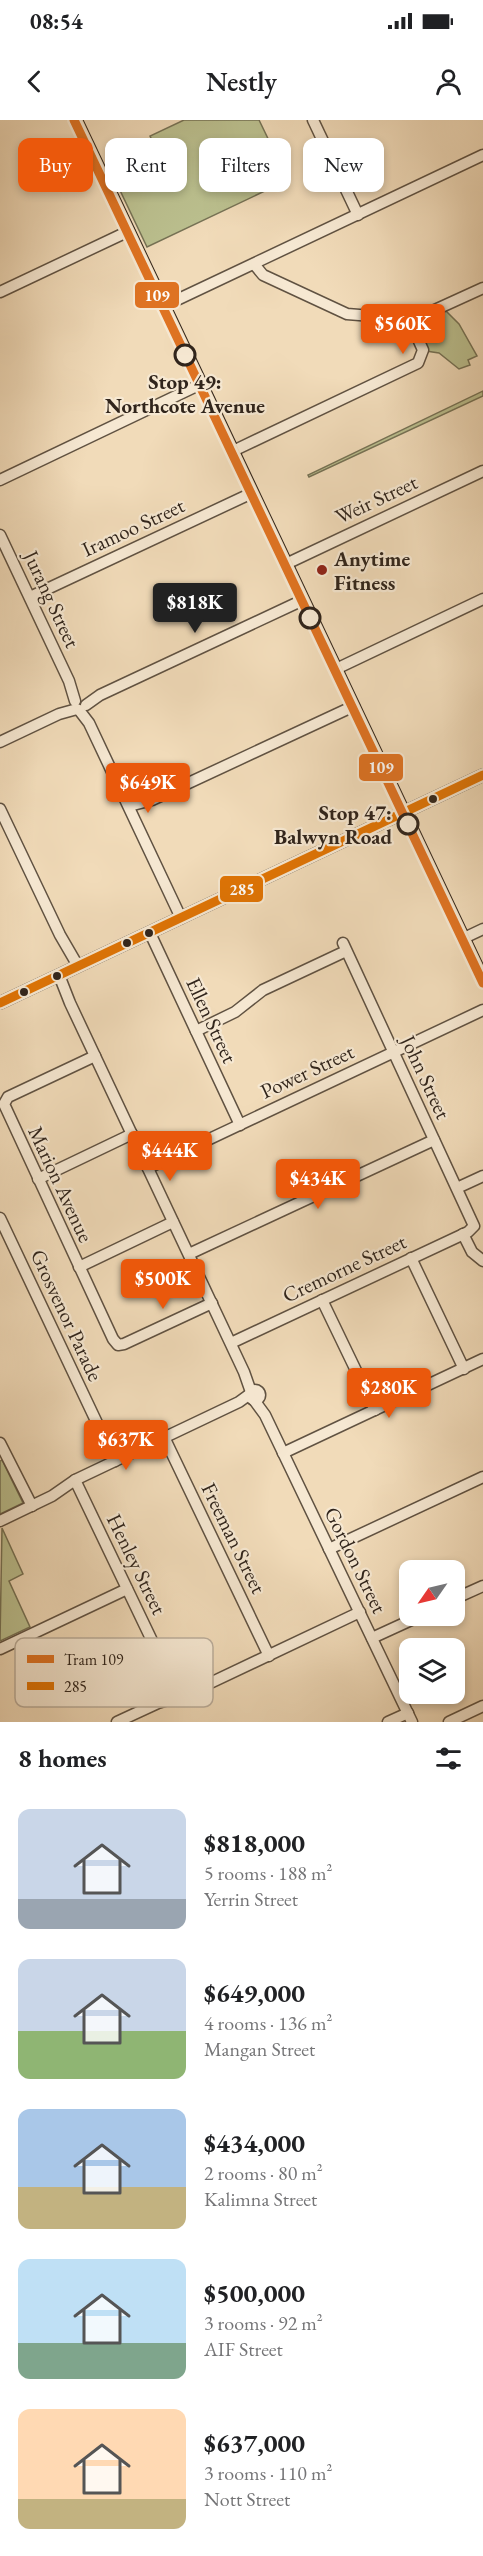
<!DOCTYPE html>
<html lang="en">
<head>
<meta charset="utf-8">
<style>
	:root { --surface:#fff; --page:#f6f6f6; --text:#202124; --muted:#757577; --accent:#ea580c }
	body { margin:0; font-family:"EB Garamond",serif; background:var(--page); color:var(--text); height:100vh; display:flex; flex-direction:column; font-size:22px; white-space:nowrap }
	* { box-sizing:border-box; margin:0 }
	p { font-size:20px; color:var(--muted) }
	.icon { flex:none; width:33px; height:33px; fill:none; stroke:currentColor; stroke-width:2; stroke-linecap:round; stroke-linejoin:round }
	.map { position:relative; height:1602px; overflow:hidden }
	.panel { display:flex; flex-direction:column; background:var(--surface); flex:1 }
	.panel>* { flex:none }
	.guide { position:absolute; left:18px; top:18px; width:447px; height:54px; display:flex; gap:12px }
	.needle { width:39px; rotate:236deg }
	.fabs { position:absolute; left:399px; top:1440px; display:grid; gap:12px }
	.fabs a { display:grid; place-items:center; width:66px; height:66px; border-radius:12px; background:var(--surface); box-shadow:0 3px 9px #0003; font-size:30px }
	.price { position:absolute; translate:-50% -51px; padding:0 14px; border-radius:6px; background:var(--accent); color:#fff; font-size:20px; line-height:39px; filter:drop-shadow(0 2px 3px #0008) }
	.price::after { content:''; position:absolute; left:50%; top:36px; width:18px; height:14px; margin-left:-9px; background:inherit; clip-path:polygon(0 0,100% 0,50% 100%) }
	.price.active { background:#222; color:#fff }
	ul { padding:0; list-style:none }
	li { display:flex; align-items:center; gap:18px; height:150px; padding:0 18px }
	li span { display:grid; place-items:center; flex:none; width:168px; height:120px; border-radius:12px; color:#555 }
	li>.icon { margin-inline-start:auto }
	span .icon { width:72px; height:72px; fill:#fffc; stroke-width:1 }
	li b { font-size:26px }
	h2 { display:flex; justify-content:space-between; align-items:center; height:72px; padding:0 18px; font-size:26px }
	.tag { padding:0 21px; border-radius:12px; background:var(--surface); box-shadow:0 3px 9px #0003; font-size:21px; line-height:54px }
	.tag.active { background:var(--accent); color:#fff }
	.status { display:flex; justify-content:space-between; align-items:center; height:42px; padding:0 30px; background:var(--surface); direction:ltr }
	.status svg { height:16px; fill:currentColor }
	header { display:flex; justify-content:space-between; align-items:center; height:78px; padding:0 18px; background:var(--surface); font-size:27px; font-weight:600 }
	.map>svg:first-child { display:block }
</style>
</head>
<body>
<div class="status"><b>08:54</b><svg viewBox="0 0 49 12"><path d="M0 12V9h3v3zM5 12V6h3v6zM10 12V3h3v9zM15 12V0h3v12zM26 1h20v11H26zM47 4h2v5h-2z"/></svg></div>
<header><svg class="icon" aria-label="back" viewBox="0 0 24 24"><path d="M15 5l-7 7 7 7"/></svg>Nestly<svg class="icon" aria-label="person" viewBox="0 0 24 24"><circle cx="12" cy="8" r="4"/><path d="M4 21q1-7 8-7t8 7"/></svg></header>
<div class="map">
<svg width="483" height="1602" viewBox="0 0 483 1602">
	<rect width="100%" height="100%" fill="#f1dbb9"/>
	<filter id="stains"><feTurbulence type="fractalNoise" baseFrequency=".00333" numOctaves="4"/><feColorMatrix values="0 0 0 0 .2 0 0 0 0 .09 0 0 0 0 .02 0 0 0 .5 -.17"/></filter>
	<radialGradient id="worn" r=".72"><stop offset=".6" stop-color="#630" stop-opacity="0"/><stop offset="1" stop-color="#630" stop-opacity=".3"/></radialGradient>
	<g fill="#bbc08f" stroke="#767255" stroke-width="1.5">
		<polygon points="184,0 259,0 288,60 147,127 117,64 162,42 150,16"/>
		<polygon points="445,190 459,204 477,236 468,240 470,245 459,249 439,233 426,231 416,208 418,203"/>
		<polygon points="483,271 483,276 309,357 308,355"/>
		<polygon points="2,1340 23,1383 0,1394 0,1341"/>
		<polygon points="2,1408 23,1454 9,1461 30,1507 0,1521"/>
	</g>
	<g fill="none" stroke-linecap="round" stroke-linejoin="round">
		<defs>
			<g id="minor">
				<polyline points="313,0 358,95"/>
				<polyline points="254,144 263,155 347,194 409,199"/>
				<polyline points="0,172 129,111"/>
				<polyline points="164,186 483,35"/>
				<polyline points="233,331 418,243 423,230 409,199 426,194 483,168"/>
				<polyline points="0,360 201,264"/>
				<polyline points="0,415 69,561 75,581"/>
				<polyline points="286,444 483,351"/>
				<polyline points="30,477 252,373"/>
				<polyline points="336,549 483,479"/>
				<polyline points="86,585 100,575 303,480"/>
				<polyline points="79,590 89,603 181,798"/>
				<polyline points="0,622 59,594 77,589"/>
				<polyline points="129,686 152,680 354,586"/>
				<polyline points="0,689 60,815 78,846"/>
				<polyline points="150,813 240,1005"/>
				<polyline points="464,818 483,809"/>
				<polyline points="59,855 70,883 244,1252 251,1272"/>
				<polyline points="196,911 235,892 263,870 346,831"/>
				<polyline points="95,936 8,977 4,984 113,1219 118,1225 124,1224 212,1183"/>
				<polyline points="148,1048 483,890"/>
				<polyline points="38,1059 132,1014"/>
				<polyline points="457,1068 483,1056"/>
				<polyline points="0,1098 115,1341"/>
				<polyline points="463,1114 472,1132 483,1141"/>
				<polyline points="189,1134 434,1020"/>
				<polyline points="411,1138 464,1249"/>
				<polyline points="79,1147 173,1102"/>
				<polyline points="322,1180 375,1290"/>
				<polyline points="231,1223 468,1112 474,1106 343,823"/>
				<circle cx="255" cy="1275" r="5"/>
				<polyline points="254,1280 265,1295 412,1602"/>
				<polyline points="164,1317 269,1536"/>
				<polyline points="0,1323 32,1386"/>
				<polyline points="283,1333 483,1239"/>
				<polyline points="75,1360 179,1577"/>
				<polyline points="0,1401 52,1376 75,1360 239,1282 250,1274"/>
				<polyline points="329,1429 483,1357"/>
				<polyline points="454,1479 483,1466"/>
				<polyline points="372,1518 420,1496"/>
				<polyline points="0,1529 127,1469"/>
				<polyline points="117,1602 158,1583 187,1574 360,1492"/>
				<polyline points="388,1602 408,1593"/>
				<polyline points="449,1602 483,1586"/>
			</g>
			<g id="major">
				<polyline points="76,0 483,859"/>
				<polyline points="0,883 483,655"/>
			</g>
		</defs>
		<use href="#minor" stroke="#605242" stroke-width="13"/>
		<use href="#major" stroke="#30241b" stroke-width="14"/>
		<use href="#minor" stroke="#f6e8d2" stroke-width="10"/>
		<use href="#major" stroke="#f1dbb9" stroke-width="12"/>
		<defs>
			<polyline id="bus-1" points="0,883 483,655"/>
		</defs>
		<use href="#bus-1" stroke="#f6e8d2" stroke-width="14"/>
		<use href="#bus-1" stroke="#e07404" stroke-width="9"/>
		<defs>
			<polyline id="tram-1" points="74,0 483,863"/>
		</defs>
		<use href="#tram-1" stroke="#f6e8d2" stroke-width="14"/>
		<use href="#tram-1" stroke="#df7322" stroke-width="9"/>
	</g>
	<g fill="#f6e8d2" stroke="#30241b" stroke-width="3">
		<circle cx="185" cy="235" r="10"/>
		<circle cx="310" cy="498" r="10"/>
		<circle cx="408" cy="704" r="10"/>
	</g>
	<circle fill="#8f2418" stroke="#f6e8d2" stroke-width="2" cx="322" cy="450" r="6"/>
	<g fill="#30241b" stroke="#f6e8d2" stroke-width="2">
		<circle cx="433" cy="679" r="5"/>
		<circle cx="149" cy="813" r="5"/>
		<circle cx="127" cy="823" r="5"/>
		<circle cx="57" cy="856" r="5"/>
		<circle cx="24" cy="872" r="5"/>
	</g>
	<g text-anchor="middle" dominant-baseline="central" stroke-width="4.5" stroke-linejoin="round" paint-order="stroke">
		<g font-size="21" font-weight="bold" fill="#30241b" stroke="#f6e8d2">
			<text x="185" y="261">Stop 49:<tspan x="185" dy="24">Northcote Avenue</tspan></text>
			<text x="392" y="692" text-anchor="end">Stop 47:<tspan x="392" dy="24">Balwyn Road</tspan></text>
		</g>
		<g font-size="21" fill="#30241b" stroke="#f6e8d2">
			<text transform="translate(376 379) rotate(-25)">Weir Street</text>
			<text transform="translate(133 407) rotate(-25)">Iramoo Street</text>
			<text transform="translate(52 479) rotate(65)">Jurang Street</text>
			<text transform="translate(212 900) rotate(65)">Ellen Street</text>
			<text transform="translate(307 951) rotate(-25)">Power Street</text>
			<text transform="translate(426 957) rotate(65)">John Street</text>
			<text transform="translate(61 1064) rotate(65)">Marion Avenue</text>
			<text transform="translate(344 1148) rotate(-25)">Cremorne Street</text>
			<text transform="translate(67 1195) rotate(65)">Grosvenor Parade</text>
			<text transform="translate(234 1418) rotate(64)">Freeman Street</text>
			<text transform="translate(356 1440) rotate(64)">Gordon Street</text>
			<text transform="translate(137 1444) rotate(64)">Henley Street</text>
		</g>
		<g font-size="21" font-weight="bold" fill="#30241b" stroke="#f6e8d2" text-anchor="start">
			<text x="334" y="438">Anytime<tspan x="334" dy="24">Fitness</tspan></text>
		</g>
	</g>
	<rect x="15" y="1518" width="198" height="69" rx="9" fill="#f6e8d2" stroke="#bbad9b" stroke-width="1.5"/>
	<rect x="27" y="1535" width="27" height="8" fill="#df7322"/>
	<rect x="27" y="1562" width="27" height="8" fill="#e07404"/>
	<g font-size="16" fill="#30241b">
		<text x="64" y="1545">Tram 109</text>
		<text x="64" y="1572">285</text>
	</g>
	<g stroke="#f6e8d2" stroke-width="2">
		<rect x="134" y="161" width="46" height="28" rx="6" fill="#df7322"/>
		<rect x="358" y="633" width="46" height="29" rx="6" fill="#df7322"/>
		<rect x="219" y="755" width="45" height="28" rx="6" fill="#e07404"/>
	</g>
	<g font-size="16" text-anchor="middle" font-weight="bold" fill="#fff">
		<text x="157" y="181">109</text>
		<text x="381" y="653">109</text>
		<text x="242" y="775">285</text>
	</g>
	<rect width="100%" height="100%" filter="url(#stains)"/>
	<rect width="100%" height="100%" fill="url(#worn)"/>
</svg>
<div class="fabs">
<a><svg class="needle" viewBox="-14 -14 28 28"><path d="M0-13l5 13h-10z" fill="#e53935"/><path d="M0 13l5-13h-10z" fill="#757577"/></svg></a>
<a><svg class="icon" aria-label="layers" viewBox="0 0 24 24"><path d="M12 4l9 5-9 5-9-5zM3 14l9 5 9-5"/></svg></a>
</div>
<b class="price" style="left:403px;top:235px">$560K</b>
<b class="price active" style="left:195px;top:514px">$818K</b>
<b class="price" style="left:148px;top:694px">$649K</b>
<b class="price" style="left:170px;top:1062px">$444K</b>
<b class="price" style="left:318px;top:1090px">$434K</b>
<b class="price" style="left:163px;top:1190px">$500K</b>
<b class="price" style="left:389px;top:1299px">$280K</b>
<b class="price" style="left:126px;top:1351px">$637K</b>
<div class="guide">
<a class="tag active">Buy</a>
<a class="tag">Rent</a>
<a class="tag">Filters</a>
<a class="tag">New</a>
</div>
</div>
<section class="panel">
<h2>8 homes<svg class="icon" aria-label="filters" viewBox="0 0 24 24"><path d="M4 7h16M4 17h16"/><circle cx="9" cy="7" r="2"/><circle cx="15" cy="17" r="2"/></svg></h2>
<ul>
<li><span style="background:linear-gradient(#c9d6e8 75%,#9aa5b1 0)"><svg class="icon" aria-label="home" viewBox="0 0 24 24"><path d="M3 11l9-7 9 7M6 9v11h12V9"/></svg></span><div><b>$818,000</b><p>5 rooms · 188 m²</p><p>Yerrin Street</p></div></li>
<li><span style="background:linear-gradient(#c9d6e8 60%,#8fb573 0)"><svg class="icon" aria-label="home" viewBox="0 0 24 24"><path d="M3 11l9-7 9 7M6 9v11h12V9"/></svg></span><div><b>$649,000</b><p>4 rooms · 136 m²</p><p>Mangan Street</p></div></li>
<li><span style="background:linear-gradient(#a9c7e8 65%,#c2b280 0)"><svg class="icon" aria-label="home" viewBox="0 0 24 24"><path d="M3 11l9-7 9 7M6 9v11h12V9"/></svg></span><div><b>$434,000</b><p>2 rooms · 80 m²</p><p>Kalimna Street</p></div></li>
<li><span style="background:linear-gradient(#bfe0f5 70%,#7fa58c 0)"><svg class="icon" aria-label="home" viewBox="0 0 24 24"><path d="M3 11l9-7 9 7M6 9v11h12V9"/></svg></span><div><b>$500,000</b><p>3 rooms · 92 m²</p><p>AIF Street</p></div></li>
<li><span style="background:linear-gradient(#ffd9b3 75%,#c2b280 0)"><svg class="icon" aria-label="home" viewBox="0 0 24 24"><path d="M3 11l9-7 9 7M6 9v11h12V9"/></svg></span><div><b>$637,000</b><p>3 rooms · 110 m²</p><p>Nott Street</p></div></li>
</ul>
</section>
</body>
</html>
